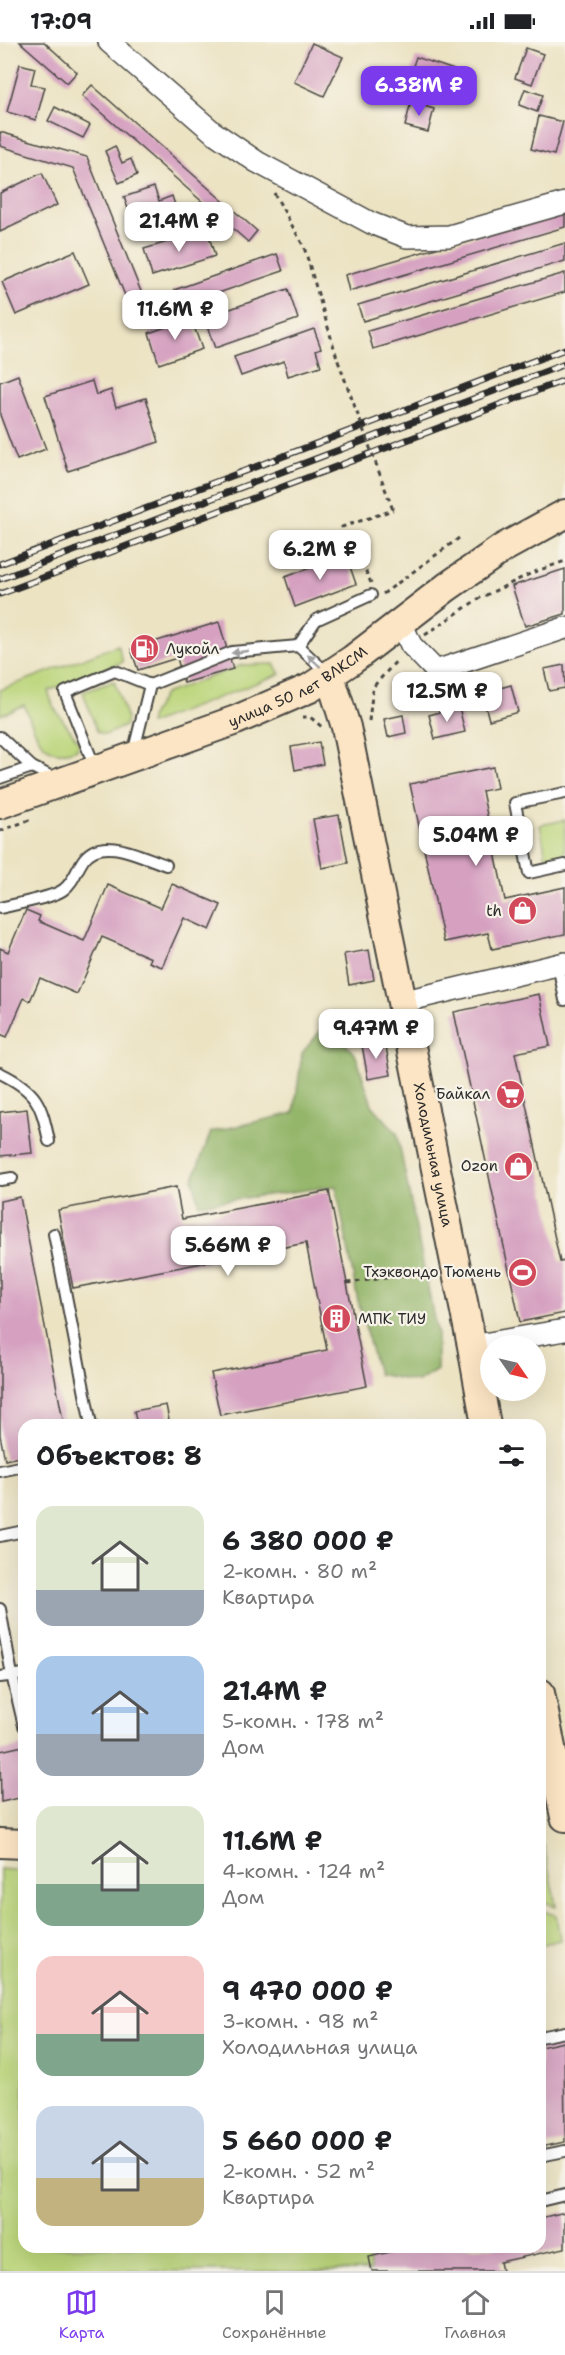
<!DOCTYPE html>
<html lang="ru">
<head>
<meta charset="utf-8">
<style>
	:root { --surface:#fff; --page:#f2f2f2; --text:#202124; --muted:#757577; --line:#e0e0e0; --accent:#7c3aed }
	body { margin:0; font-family:"Shantell Sans",sans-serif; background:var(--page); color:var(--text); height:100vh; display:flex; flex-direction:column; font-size:22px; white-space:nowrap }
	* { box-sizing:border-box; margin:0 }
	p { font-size:20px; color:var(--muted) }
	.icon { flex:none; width:33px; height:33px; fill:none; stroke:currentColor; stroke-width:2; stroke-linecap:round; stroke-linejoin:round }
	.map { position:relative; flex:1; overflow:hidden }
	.details { position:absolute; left:18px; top:1377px; width:528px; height:834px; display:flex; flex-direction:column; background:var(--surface); border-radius:18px; box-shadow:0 6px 24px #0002 }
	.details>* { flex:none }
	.needle { width:39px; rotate:124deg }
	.buttons { position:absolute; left:480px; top:1293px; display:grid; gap:12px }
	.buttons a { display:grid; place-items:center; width:66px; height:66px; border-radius:50%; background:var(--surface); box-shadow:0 6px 24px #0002; font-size:30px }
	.price { position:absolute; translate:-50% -51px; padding:0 14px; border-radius:12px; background:#fff; color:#222; font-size:20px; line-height:39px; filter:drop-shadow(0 2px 3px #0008) }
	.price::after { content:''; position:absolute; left:50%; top:36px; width:18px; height:14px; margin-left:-9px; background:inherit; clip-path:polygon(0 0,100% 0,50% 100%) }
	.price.selected { background:var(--accent); color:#fff }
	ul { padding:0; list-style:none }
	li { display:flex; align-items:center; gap:18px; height:150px; padding:0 18px }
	li span { display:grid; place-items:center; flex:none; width:168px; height:120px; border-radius:18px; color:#555 }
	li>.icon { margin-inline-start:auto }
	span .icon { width:72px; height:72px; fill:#fffc; stroke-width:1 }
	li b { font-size:26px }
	h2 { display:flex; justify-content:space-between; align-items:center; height:72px; padding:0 18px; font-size:26px }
	.status { display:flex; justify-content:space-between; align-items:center; height:42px; padding:0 30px; background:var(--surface); direction:ltr }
	.status svg { height:16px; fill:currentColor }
	.tabs { display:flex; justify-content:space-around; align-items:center; height:84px; border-top:2px solid var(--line); background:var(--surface); font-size:16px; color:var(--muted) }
	.tabs a { display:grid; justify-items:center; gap:3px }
	.tabs .selected { color:var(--accent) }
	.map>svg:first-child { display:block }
</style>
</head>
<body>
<div class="status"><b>17:09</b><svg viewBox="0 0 49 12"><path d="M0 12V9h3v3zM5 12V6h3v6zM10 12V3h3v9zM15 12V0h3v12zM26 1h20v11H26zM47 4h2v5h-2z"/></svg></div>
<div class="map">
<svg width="565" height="2229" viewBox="0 0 565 2229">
	<rect width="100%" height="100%" fill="#f7f3e8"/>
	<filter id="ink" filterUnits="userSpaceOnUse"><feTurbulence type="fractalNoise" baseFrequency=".0167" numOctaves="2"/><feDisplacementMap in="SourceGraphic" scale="12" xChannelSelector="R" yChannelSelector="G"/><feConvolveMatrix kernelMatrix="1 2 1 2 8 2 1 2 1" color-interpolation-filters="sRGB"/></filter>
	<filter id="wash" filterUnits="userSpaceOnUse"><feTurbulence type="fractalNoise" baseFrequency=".008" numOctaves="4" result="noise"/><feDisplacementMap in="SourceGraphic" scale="24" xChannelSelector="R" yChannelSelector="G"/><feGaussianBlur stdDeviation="1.35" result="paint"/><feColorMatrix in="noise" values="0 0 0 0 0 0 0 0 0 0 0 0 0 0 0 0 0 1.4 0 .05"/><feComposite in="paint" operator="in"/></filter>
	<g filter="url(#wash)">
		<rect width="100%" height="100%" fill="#ece3c3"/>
		<g fill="#bbd57a" stroke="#738052" stroke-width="1.5">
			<path d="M 118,603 L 123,620 L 48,649 L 54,666 L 79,700 L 77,707 C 41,721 36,689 24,663 L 0,673 L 0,648 Z"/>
			<polygon points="274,622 280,632 150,682 150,676 164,652 242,623"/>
			<polygon points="114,639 127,677 125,684 105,693 97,689 83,650"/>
			<polygon points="565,778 565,816 547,820 540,783"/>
			<polygon points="540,1801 544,1804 556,1864 543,1860 540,1844"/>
			<polygon points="0,1827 24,1829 24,2205 365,2205 371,2229 0,2229"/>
			<polygon points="540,1868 556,1873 560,1898 540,1903"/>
		</g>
		<polygon fill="#94b66a" stroke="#60704a" stroke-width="1.5" points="327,981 356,1014 372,1063 397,1091 437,1291 437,1328 418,1340 378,1332 358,1259 336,1144 199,1162 193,1137 211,1090 294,1071 302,1011"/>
		<g id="blocks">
			<g fill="#d6a1c1">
				<polygon points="20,0 44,0 77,30 67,41"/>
				<polygon points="312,1 343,15 324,54 294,40"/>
				<polygon points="526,6 543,12 532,42 515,36"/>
				<polygon points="416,15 454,28 445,52 408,39"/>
				<polygon points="20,22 35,26 31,42 45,45 36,78 7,70"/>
				<polygon points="92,43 257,189 248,200 82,54"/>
				<polygon points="525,47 543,53 537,70 519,63"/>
				<polygon points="411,60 434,67 428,90 405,84"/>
				<polygon points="55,65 90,83 83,96 48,79"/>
				<polygon points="539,74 563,80 554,113 531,107"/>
				<polygon points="0,90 87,115 148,267 133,273 73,126 0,104"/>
				<polygon points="115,104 122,121 131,117 137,133 119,141 105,109"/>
				<polygon points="42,131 57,163 0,190 0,151"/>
				<polygon points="154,145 159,159 172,154 177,169 134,184 124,155"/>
				<polygon points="565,168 565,185 349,249 345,233"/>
				<polygon points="207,188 215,214 152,234 144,207"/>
				<polygon points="565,201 565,219 363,279 358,263"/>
				<polygon points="75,209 89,242 16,273 2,240"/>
				<polygon points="277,212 283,229 180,264 174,248"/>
				<polygon points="565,231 565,250 373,307 368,289"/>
				<polygon points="288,247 298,277 215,306 204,276"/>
				<polygon points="191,276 202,307 159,322 149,291"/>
				<polygon points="314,287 321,306 316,308 321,324 288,334 284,319 241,334 234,315"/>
				<polygon points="18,333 46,407 17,418 0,373 0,340"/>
				<polygon points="92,339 96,353 111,348 116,365 146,356 159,400 68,429 45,354"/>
				<polygon points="346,513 356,542 295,565 285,535"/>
				<polygon points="565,527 565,572 525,584 512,544"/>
				<polygon points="219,580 233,627 184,641 177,616 138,628 131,607"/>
				<polygon points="564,623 565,646 549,649 544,627"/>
				<polygon points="511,643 518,670 489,678 482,651"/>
				<polygon points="459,665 465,690 435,697 429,673"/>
				<polygon points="403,673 406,691 388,695 384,677"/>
				<polygon points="319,700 323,722 295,728 291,705"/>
				<polygon points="493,725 497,746 482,749 505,858 565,845 565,892 492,907 488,891 444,900 410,742"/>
				<polygon points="339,773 348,821 322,826 313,777"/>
				<polygon points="172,842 221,863 210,888 184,876 162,925 149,920 151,916 102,895 77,952 40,936 30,959 24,956 7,995 0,992 0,906 8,910 26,868 40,874 38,879 84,899 108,843 161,866"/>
				<polygon points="369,908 374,938 349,943 344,912"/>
				<polygon points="539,952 550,1004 515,1011 560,1220 565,1219 565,1271 520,1280 454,970"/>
				<polygon points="385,999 391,1033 368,1037 362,1003"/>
				<polygon points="27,1067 32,1111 0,1114 0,1070"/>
				<polygon points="176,1145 182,1177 329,1149 367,1344 220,1373 211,1331 327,1308 306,1201 73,1246 58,1168"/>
				<polygon points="20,1155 64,1383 24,1383 24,1414 5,1418 0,1393 0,1159"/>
				<polygon points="166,1363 169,1378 137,1383 134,1369"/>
				<polygon points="23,1704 24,1755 1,1760 0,1709"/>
				<polygon points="564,2000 565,2100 540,2105 540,2005"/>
				<polygon points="565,2170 565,2206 500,2220 502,2229 372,2229 369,2215 411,2205 540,2205 540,2176"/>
			</g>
		</g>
	</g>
	<g filter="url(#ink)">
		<use href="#blocks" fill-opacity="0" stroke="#484742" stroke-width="1.5"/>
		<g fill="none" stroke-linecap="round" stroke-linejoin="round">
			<defs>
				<g id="lane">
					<polyline points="298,604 316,578 371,553"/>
					<polyline points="0,695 32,725 56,737"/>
					<polyline points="133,712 150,643 232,610 298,604 328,632"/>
					<polyline points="96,728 65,650 115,629 150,643"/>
					<polyline points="0,736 32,725"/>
					<polyline points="565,751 515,761 529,831 565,823"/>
					<path d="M 0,866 C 15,862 52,856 63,848 C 74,840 76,828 84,817 C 102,792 144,816 166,823"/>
					<polyline points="558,922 565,958"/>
					<path d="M 0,1031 C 37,1049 41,1061 49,1099"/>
					<polyline points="0,1138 12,1136"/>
					<polyline points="54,1192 91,1383"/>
					<polyline points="0,1429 24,1424"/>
					<polyline points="0,1494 24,1489"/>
					<polyline points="0,1567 12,1633 24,1684"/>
					<polyline points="0,1635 24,1632"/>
					<polyline points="540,1995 565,1990"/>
					<polyline points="540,2114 565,2109"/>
					<polyline points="540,2159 565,2153"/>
				</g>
				<g id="street">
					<polyline points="109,0 213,90 257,120 371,181 407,195 449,194 565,161"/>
					<polyline points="401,580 411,603 436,629 565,586"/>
					<polyline points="401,960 565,921"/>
					<polyline points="472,1304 565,1288"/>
				</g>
				<g id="secondary">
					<path id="s1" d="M 330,634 L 346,685 L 472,1304 L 486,1383"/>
					<path id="s2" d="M 0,762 L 236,678 L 310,646 L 352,618 L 447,545 L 503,506 L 565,472"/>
					<polyline points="540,1651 565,1775"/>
					<polyline points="0,1801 24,1802"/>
				</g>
			</defs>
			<use href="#lane" stroke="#484742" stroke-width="14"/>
			<use href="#street" stroke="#484742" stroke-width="24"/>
			<use href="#secondary" stroke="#484742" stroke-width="32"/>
			<g stroke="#484742" stroke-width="3" stroke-dasharray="4.5 4.5" stroke-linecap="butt">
				<polyline points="274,151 304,205 338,319"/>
				<polyline points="371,541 361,518 349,505 342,485 393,468"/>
				<polyline points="383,552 459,496"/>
				<polyline points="425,593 478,557 534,530 565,519"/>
				<polyline points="302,675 310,675 322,685"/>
				<polyline points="369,679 373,645 398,617"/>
				<polyline points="0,789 32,777"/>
				<polyline points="347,1241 430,1230"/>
			</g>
			<use href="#lane" stroke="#fff" stroke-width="10"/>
			<use href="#street" stroke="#fff" stroke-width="21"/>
			<use href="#secondary" stroke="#fce5c4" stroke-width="28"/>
			<defs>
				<g id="rail">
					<polyline points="0,522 565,307"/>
					<polyline points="0,537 565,322"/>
					<polyline points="0,552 565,338"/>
				</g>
			</defs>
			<use href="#rail" stroke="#2b2b2b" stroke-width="7"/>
			<use href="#rail" stroke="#f7f3e8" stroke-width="4.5" stroke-dasharray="14" stroke-linecap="butt"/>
			<polyline stroke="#484742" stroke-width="3" stroke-dasharray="4.5 4.5" stroke-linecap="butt" points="338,319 393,468"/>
		</g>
		<defs><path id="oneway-solid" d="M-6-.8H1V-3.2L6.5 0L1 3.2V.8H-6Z" transform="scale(1.5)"/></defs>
		<g fill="#a0a0a0">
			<use href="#oneway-solid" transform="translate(240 610) rotate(172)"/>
			<use href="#oneway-solid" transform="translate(314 619) rotate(-137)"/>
		</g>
	</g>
	<defs>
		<symbol id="fuel-disc" viewBox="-11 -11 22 22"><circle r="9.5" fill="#d1495b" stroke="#f7f3e8"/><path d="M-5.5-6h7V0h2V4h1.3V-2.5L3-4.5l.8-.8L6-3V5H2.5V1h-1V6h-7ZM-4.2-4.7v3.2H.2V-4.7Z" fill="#fff"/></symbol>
		<symbol id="shop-disc" viewBox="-11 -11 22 22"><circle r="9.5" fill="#d1495b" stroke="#f7f3e8"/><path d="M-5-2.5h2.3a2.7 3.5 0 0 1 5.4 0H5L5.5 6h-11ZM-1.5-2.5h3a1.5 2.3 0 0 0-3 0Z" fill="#fff"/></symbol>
		<symbol id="supermarket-disc" viewBox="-11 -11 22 22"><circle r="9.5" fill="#d1495b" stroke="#f7f3e8"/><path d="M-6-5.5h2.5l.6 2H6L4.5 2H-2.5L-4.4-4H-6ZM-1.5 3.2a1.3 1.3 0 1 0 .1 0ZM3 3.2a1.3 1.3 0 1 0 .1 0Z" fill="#fff"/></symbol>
		<symbol id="stadium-disc" viewBox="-11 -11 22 22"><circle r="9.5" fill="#d1495b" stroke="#f7f3e8"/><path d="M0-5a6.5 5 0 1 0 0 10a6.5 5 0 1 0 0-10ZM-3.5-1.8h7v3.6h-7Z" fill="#fff"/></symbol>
		<symbol id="building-disc" viewBox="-11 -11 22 22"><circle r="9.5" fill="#d1495b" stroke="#f7f3e8"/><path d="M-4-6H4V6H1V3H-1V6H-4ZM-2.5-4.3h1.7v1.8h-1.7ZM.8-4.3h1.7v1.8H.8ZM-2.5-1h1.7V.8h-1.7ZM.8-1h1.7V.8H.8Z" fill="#fff"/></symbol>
	</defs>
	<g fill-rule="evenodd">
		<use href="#fuel-disc" x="128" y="590" width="33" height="33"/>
		<use href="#shop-disc" x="506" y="852" width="33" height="33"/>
		<use href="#supermarket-disc" x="494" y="1036" width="33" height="33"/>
		<use href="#shop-disc" x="502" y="1108" width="33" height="33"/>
		<use href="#stadium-disc" x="506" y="1214" width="33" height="33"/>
		<use href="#building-disc" x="320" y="1260" width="33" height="33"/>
	</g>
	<g text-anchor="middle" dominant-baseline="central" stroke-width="4.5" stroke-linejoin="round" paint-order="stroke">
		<g font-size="15" fill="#2b2b2b" stroke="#f7f3e8" text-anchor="end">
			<text x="166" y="607" text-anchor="start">Лукойл</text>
			<text x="502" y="869">th</text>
			<text x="490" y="1052">Байкал</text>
			<text x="498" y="1124">Ozon</text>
			<text x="501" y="1230">Тхэквондо Тюмень</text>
			<text x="358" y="1277" text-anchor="start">МПК ТИУ</text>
		</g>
		<g font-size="15" fill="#2b2b2b" stroke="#f7f3e8">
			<text stroke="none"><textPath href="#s2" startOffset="321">улица 50 лет ВЛКСМ</textPath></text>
			<text stroke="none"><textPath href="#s1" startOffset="490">Холодильная улица</textPath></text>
		</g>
	</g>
</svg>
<div class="buttons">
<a><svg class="needle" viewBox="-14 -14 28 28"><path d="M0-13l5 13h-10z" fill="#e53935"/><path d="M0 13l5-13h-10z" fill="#757577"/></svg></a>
</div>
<b class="price selected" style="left:419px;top:75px">6.38M ₽</b>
<b class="price" style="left:179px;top:211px">21.4M ₽</b>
<b class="price" style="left:175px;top:299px">11.6M ₽</b>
<b class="price" style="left:320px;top:539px">6.2M ₽</b>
<b class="price" style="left:447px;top:681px">12.5M ₽</b>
<b class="price" style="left:476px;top:825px">5.04M ₽</b>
<b class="price" style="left:376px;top:1018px">9.47M ₽</b>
<b class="price" style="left:228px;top:1235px">5.66M ₽</b>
<section class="details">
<h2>Объектов: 8<svg class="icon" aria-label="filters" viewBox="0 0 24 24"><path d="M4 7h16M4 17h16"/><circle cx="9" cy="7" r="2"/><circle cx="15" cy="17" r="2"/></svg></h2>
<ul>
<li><span style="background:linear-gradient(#dfe7d0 70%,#9aa5b1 0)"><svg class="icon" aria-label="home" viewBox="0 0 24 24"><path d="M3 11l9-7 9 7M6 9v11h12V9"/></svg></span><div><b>6 380 000 ₽</b><p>2-комн. · 80 m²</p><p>Квартира</p></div></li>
<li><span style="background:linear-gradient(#a9c7e8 65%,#9aa5b1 0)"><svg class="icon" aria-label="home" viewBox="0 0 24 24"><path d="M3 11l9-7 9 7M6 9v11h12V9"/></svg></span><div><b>21.4M ₽</b><p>5-комн. · 178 m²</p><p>Дом</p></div></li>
<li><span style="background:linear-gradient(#dfe7d0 65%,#7fa58c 0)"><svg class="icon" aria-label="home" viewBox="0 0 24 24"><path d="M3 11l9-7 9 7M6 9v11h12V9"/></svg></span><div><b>11.6M ₽</b><p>4-комн. · 124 m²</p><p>Дом</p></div></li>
<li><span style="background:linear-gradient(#f6c9c9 65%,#7fa58c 0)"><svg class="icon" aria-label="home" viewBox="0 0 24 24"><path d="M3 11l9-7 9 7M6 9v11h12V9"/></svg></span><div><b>9 470 000 ₽</b><p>3-комн. · 98 m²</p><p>Холодильная улица</p></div></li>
<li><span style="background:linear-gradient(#c9d6e8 60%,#c2b280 0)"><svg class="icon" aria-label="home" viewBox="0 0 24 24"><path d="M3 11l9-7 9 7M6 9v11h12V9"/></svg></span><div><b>5 660 000 ₽</b><p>2-комн. · 52 m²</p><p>Квартира</p></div></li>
</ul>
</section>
</div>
<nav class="tabs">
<a class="selected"><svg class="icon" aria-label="map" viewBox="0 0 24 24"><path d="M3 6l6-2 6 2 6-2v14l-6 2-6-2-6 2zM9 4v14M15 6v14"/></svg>Карта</a>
<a><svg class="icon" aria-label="saved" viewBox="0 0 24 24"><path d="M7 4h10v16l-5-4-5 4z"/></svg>Сохранённые</a>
<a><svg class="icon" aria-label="home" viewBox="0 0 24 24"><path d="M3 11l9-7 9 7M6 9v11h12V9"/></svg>Главная</a>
</nav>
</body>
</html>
